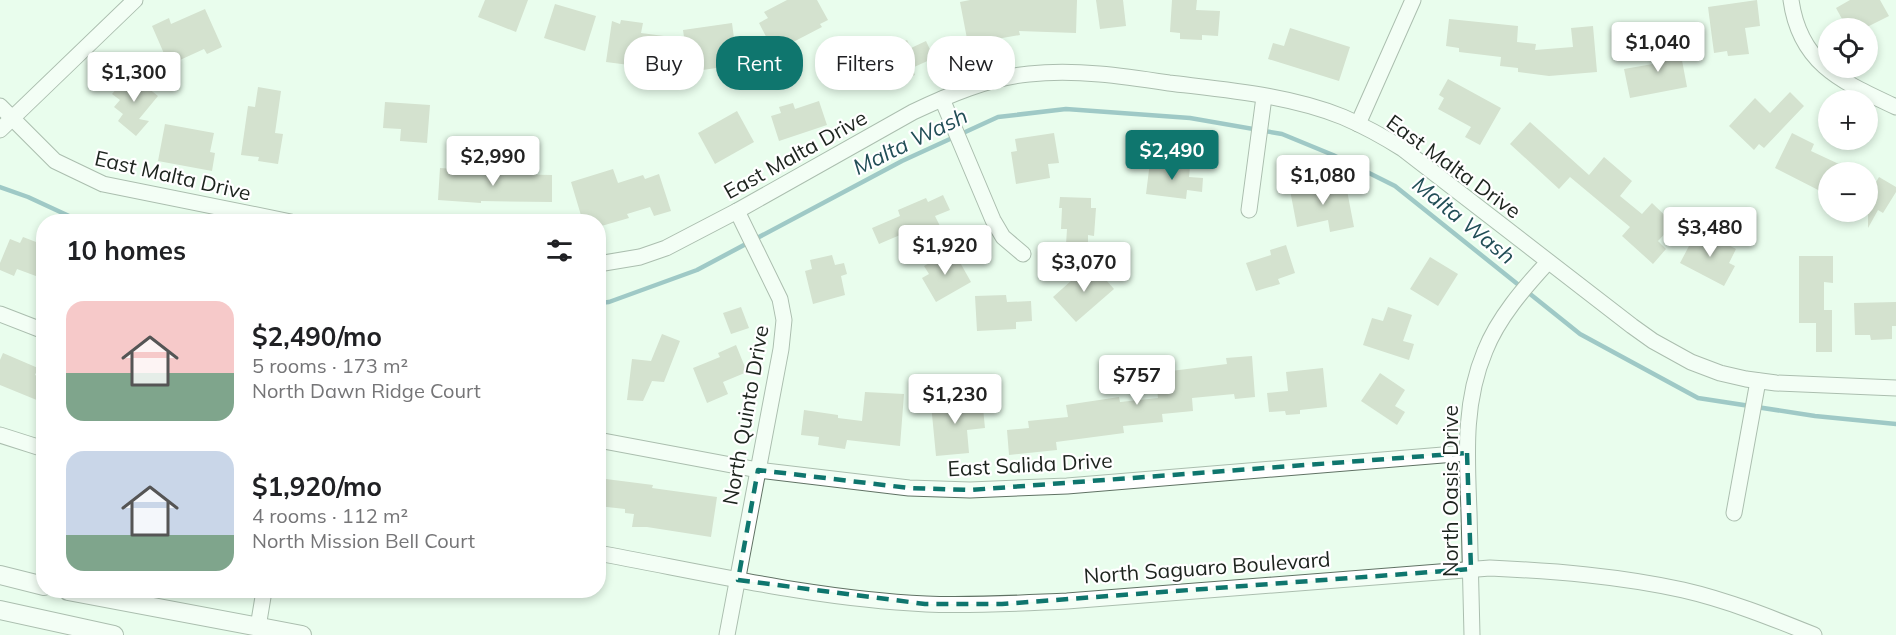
<!DOCTYPE html>
<html lang="en">
<head>
<meta charset="utf-8">
<style>
	:root { --surface:#fff; --page:#f6f6f6; --text:#202124; --muted:#757577; --accent:#0f766e }
	body { margin:0; font-family:Mulish,sans-serif; background:var(--page); color:var(--text); height:100vh; display:flex; flex-direction:column; font-size:22px; white-space:nowrap }
	* { box-sizing:border-box; margin:0 }
	p { font-size:20px; color:var(--muted) }
	.icon { flex:none; width:33px; height:33px; fill:none; stroke:currentColor; stroke-width:2; stroke-linecap:round; stroke-linejoin:round }
	.map { position:relative; flex:1; overflow:hidden }
	.panel { position:absolute; left:36px; top:214px; width:570px; height:384px; display:flex; flex-direction:column; background:var(--surface); border-radius:24px; box-shadow:0 3px 9px #0003 }
	.panel>* { flex:none }
	.hud { position:absolute; left:624px; top:36px; width:570px; height:54px; display:flex; gap:12px }
	.buttons { position:absolute; left:1818px; top:18px; display:grid; gap:12px }
	.buttons a { display:grid; place-items:center; width:60px; height:60px; border-radius:50%; background:var(--surface); box-shadow:0 3px 9px #0003; font-size:30px }
	.price { position:absolute; translate:-50% -51px; padding:0 14px; border-radius:6px; background:#fff; color:#222; font-size:20px; line-height:39px; filter:drop-shadow(0 2px 3px #0008) }
	.price::after { content:''; position:absolute; left:50%; top:36px; width:18px; height:14px; margin-left:-9px; background:inherit; clip-path:polygon(0 0,100% 0,50% 100%) }
	.price.current { background:var(--accent); color:#fff }
	ul { padding:0; list-style:none }
	li { display:flex; align-items:center; gap:18px; height:150px; padding:0 30px }
	li span { display:grid; place-items:center; flex:none; width:168px; height:120px; border-radius:18px; color:#555 }
	li>.icon { margin-inline-start:auto }
	span .icon { width:72px; height:72px; fill:#fffc; stroke-width:1 }
	li b { font-size:26px }
	h2 { display:flex; justify-content:space-between; align-items:center; height:72px; padding:0 30px; font-size:26px }
	.pill { padding:0 21px; border-radius:24px; background:var(--surface); box-shadow:0 3px 9px #0003; font-size:21px; line-height:54px }
	.pill.current { background:var(--accent); color:#fff }
	.map>svg:first-child { display:block }
</style>
</head>
<body>
<div class="map">
<svg width="1896" height="635" viewBox="0 0 1896 635">
	<rect width="100%" height="100%" fill="#e9fded"/>
	<g fill="none" stroke-linecap="round" stroke-linejoin="round">
		<g stroke="#458b98" stroke-width="4.5">
			<polyline points="0,187 28,197 82,222"/>
			<polyline points="598,303 609,302 697,270 902,161 998,117 1066,109 1190,118 1282,134 1333,155 1395,186 1580,334 1698,398 1815,416 1896,424"/>
		</g>
	</g>
	<g fill="#bac0ab">
		<polygon points="485,0 528,0 516,32 478,17"/>
		<polygon points="787,0 817,0 828,20 820,24 822,27 774,52 759,23 768,18 764,12"/>
		<polygon points="970,0 1077,0 1076,33 1019,31 1020,35 968,44 960,2"/>
		<polygon points="1096,0 1123,0 1126,26 1100,29"/>
		<polygon points="1172,0 1197,0 1196,10 1220,11 1218,36 1202,35 1202,40 1180,39 1180,33 1170,32"/>
		<polygon points="1757,0 1760,26 1745,28 1749,54 1728,56 1727,51 1714,53 1708,7"/>
		<polygon points="1850,0 1880,0 1889,16 1865,28 1847,28 1836,8"/>
		<polygon points="555,4 596,16 585,51 544,38"/>
		<polygon points="205,9 222,47 207,54 204,49 169,65 152,26 169,18 171,24"/>
		<polygon points="1449,19 1518,26 1517,42 1536,44 1535,50 1573,47 1571,28 1593,26 1597,72 1549,76 1518,72 1518,68 1500,66 1501,57 1459,52 1459,48 1446,46"/>
		<polygon points="621,20 643,23 641,33 664,36 660,69 606,62 612,21 620,24"/>
		<polygon points="732,23 737,61 723,62 723,67 689,72 683,30"/>
		<polygon points="1290,28 1350,47 1339,81 1268,59 1273,43 1284,46"/>
		<polygon points="1678,39 1687,87 1630,98 1624,69 1653,64 1652,57 1667,54 1656,43"/>
		<polygon points="907,40 911,48 926,41 934,58 912,68 915,75 890,85 876,54"/>
		<polygon points="135,71 146,80 143,84 158,96 139,119 149,121 136,136 118,121 123,114 114,107 120,100 112,94 119,86 122,87"/>
		<polygon points="1448,79 1501,108 1480,145 1465,137 1471,127 1438,109 1444,98 1439,95"/>
		<polygon points="258,87 281,91 275,133 283,134 278,164 258,161 259,157 241,155 248,106 255,107"/>
		<polygon points="1790,92 1804,106 1764,148 1759,144 1754,150 1729,126 1755,98 1770,113"/>
		<polygon points="819,101 827,125 779,141 771,116 781,113 779,107 793,103 795,109"/>
		<polygon points="385,102 430,105 427,143 400,141 401,129 383,128"/>
		<polygon points="737,111 754,142 715,164 698,133"/>
		<polygon points="1530,122 1589,175 1604,157 1632,181 1620,196 1642,214 1652,203 1674,224 1658,241 1666,249 1653,264 1622,236 1630,227 1570,177 1559,189 1510,144"/>
		<polygon points="165,124 214,133 210,152 215,153 212,171 158,161"/>
		<polygon points="1054,133 1059,163 1048,164 1050,178 1016,184 1011,152 1017,151 1015,139"/>
		<polygon points="1792,133 1814,144 1811,151 1856,172 1828,172 1828,195 1775,168"/>
		<polygon points="1150,162 1190,167 1189,177 1203,178 1202,192 1187,190 1186,199 1146,194"/>
		<polygon points="440,168 483,171 483,174 552,175 552,202 481,201 481,203 438,200"/>
		<polygon points="613,169 618,183 643,175 645,179 659,174 671,211 654,216 650,207 627,214 629,218 598,227 598,222 583,222 571,182"/>
		<polygon points="1868,177 1876,182 1879,177 1896,187 1896,192 1883,213 1878,210 1868,228"/>
		<polygon points="1345,180 1354,227 1330,232 1328,220 1297,227 1290,190"/>
		<polygon points="943,195 950,210 935,216 940,226 910,239 907,232 879,244 872,228 900,216 898,210 926,198 928,202"/>
		<polygon points="1060,197 1091,198 1091,208 1096,208 1094,236 1088,235 1088,245 1066,245 1067,229 1061,229 1062,208 1059,208"/>
		<polygon points="1698,229 1736,249 1729,263 1735,266 1724,286 1680,263"/>
		<polygon points="23,237 44,245 44,279 17,269 14,276 0,270 0,263 10,239 20,243"/>
		<polygon points="1286,245 1295,273 1278,279 1280,284 1256,291 1246,263 1271,255 1270,250"/>
		<polygon points="953,250 971,282 936,302 922,278 929,274 924,266"/>
		<polygon points="832,255 835,265 844,263 847,274 841,276 845,295 813,304 805,271 812,269 810,260"/>
		<polygon points="1799,256 1833,256 1833,283 1824,282 1824,310 1832,310 1832,352 1816,352 1816,323 1799,323"/>
		<polygon points="1430,257 1458,274 1438,306 1410,289"/>
		<polygon points="1091,263 1114,289 1076,322 1053,297"/>
		<polygon points="1006,295 1007,302 1031,301 1032,321 1016,322 1016,329 977,331 975,296"/>
		<polygon points="1896,302 1896,326 1892,326 1892,339 1871,340 1870,335 1855,335 1854,303"/>
		<polygon points="741,307 749,328 731,334 723,313"/>
		<polygon points="1388,307 1412,315 1403,341 1414,344 1409,360 1363,345 1372,318 1383,321"/>
		<polygon points="662,334 680,341 664,382 652,381 643,401 627,400 632,359 651,361"/>
		<polygon points="736,345 747,372 723,382 728,394 707,403 693,368 720,357 718,353"/>
		<polygon points="3,353 38,368 35,375 44,379 44,403 0,385 0,360"/>
		<polygon points="1252,356 1255,397 1235,399 1234,394 1192,398 1193,411 1162,414 1163,422 1123,426 1124,433 1056,442 1057,450 1009,455 1007,430 1029,428 1028,421 1068,417 1066,405 1119,397 1120,402 1158,398 1155,373 1227,364 1226,358"/>
		<polygon points="1323,368 1327,407 1300,410 1300,414 1286,415 1285,411 1269,412 1267,393 1288,391 1286,372"/>
		<polygon points="1380,373 1405,390 1395,406 1405,412 1397,425 1361,401"/>
		<polygon points="865,392 904,394 900,446 847,440 845,449 818,445 819,437 801,435 804,410 838,415 838,418 862,421"/>
		<polygon points="966,394 967,409 983,408 985,428 967,430 969,453 936,456 931,404 944,402 943,396"/>
		<polygon points="598,478 653,485 652,488 717,497 711,537 647,527 632,527 634,514 625,513 625,509 598,506"/>
	</g>
	<g fill="none" stroke-linecap="round" stroke-linejoin="round">
		<defs>
			<g id="minor">
				<path d="M 1791,0 C 1800,65 1843,82 1896,107"/>
				<polyline points="942,99 993,220 1003,237 1023,254"/>
				<polyline points="0,106 55,161 103,184 291,222"/>
				<polyline points="1358,124 1413,0"/>
				<polyline points="0,130 135,0"/>
				<polyline points="1249,210 1264,97"/>
				<path d="M 598,264 L 640,257 L 666,248 L 737,211 L 913,112 C 949,95 988,78 1029,74 C 1076,69 1123,76 1169,83 C 1226,90 1289,95 1343,117 C 1364,126 1384,137 1403,149 L 1632,326 L 1653,341 L 1691,362 L 1720,373 L 1746,379 L 1776,383 L 1896,388"/>
				<polyline points="0,314 44,331"/>
				<polyline points="0,435 44,449"/>
				<polyline points="598,440 758,470 909,488 970,490 1067,486 1467,453"/>
				<polyline points="1734,513 1758,381"/>
				<path d="M 598,553 C 707,573 816,599 926,604 C 973,606 1020,603 1067,601 L 1490,568 C 1555,571 1619,576 1683,590 C 1727,600 1772,618 1814,635"/>
				<polyline points="258,627 264,591"/>
				<polyline points="727,635 781,349 784,320 780,299 737,211"/>
				<path d="M 1472,635 C 1471,594 1470,553 1469,512 C 1467,457 1463,403 1485,351 C 1498,318 1524,288 1548,262"/>
			</g>
			<g id="major">
				<polyline points="0,575 44,586"/>
				<polyline points="68,591 302,635"/>
				<polyline points="0,610 114,635"/>
			</g>
		</defs>
		<use href="#minor" stroke="#607264" stroke-width="17"/>
		<use href="#major" stroke="#607264" stroke-width="20"/>
		<use href="#minor" stroke="#fff" stroke-width="15"/>
		<use href="#major" stroke="#fff" stroke-width="18"/>
	</g>
	<path d="M0 0H1896V635H0ZM 1467,453 L 1471,569 L 1002,604 L 925,604 L 738,580 L 758,470 L 909,488 L 970,490 Z" fill="#e9fded" fill-opacity=".55" fill-rule="evenodd"/>
	<path fill="none" stroke="#0f766e" stroke-width="4.5" stroke-dasharray="12 8" stroke-linejoin="round" d="M 1467,453 L 1471,569 L 1002,604 L 925,604 L 738,580 L 758,470 L 909,488 L 970,490 Z"/>
	<g text-anchor="middle" dominant-baseline="central" stroke-width="4.5" stroke-linejoin="round" paint-order="stroke">
		<g font-size="21" fill="#1d241e" stroke="#fff">
			<text transform="translate(795 154) rotate(-29)">East Malta Drive</text>
			<text transform="translate(1454 166) rotate(36)">East Malta Drive</text>
			<text transform="translate(173 175) rotate(13)">East Malta Drive</text>
			<text transform="translate(745 415) rotate(-80)">North Quinto Drive</text>
			<text transform="translate(1030 464) rotate(-3)">East Salida Drive</text>
			<text transform="translate(1450 491) rotate(-90)">North Oasis Drive</text>
			<text transform="translate(1207 567) rotate(-4)">North Saguaro Boulevard</text>
		</g>
		<g font-size="22" font-style="italic" fill="#224e57" stroke="#fff">
			<text transform="translate(910 141) rotate(-26)">Malta Wash</text>
			<text transform="translate(1464 220) rotate(39)">Malta Wash</text>
		</g>
	</g>
</svg>
<div class="buttons">
<a><svg class="icon" aria-label="locate" viewBox="0 0 24 24"><circle cx="12" cy="12" r="6"/><path d="M12 2v4M12 18v4M2 12h4M18 12h4"/></svg></a>
<a>+</a>
<a>−</a>
</div>
<b class="price" style="left:1658px;top:73px">$1,040</b>
<b class="price" style="left:134px;top:103px">$1,300</b>
<b class="price current" style="left:1172px;top:181px">$2,490</b>
<b class="price" style="left:493px;top:187px">$2,990</b>
<b class="price" style="left:1323px;top:206px">$1,080</b>
<b class="price" style="left:1710px;top:258px">$3,480</b>
<b class="price" style="left:945px;top:276px">$1,920</b>
<b class="price" style="left:1084px;top:293px">$3,070</b>
<b class="price" style="left:1137px;top:406px">$757</b>
<b class="price" style="left:955px;top:425px">$1,230</b>
<div class="hud">
<a class="pill">Buy</a>
<a class="pill current">Rent</a>
<a class="pill">Filters</a>
<a class="pill">New</a>
</div>
<section class="panel">
<h2>10 homes<svg class="icon" aria-label="filters" viewBox="0 0 24 24"><path d="M4 7h16M4 17h16"/><circle cx="9" cy="7" r="2"/><circle cx="15" cy="17" r="2"/></svg></h2>
<ul>
<li><span style="background:linear-gradient(#f6c9c9 60%,#7fa58c 0)"><svg class="icon" aria-label="home" viewBox="0 0 24 24"><path d="M3 11l9-7 9 7M6 9v11h12V9"/></svg></span><div><b>$2,490/mo</b><p>5 rooms · 173 m²</p><p>North Dawn Ridge Court</p></div></li>
<li><span style="background:linear-gradient(#c9d6e8 70%,#7fa58c 0)"><svg class="icon" aria-label="home" viewBox="0 0 24 24"><path d="M3 11l9-7 9 7M6 9v11h12V9"/></svg></span><div><b>$1,920/mo</b><p>4 rooms · 112 m²</p><p>North Mission Bell Court</p></div></li>
</ul>
</section>
</div>
</body>
</html>
